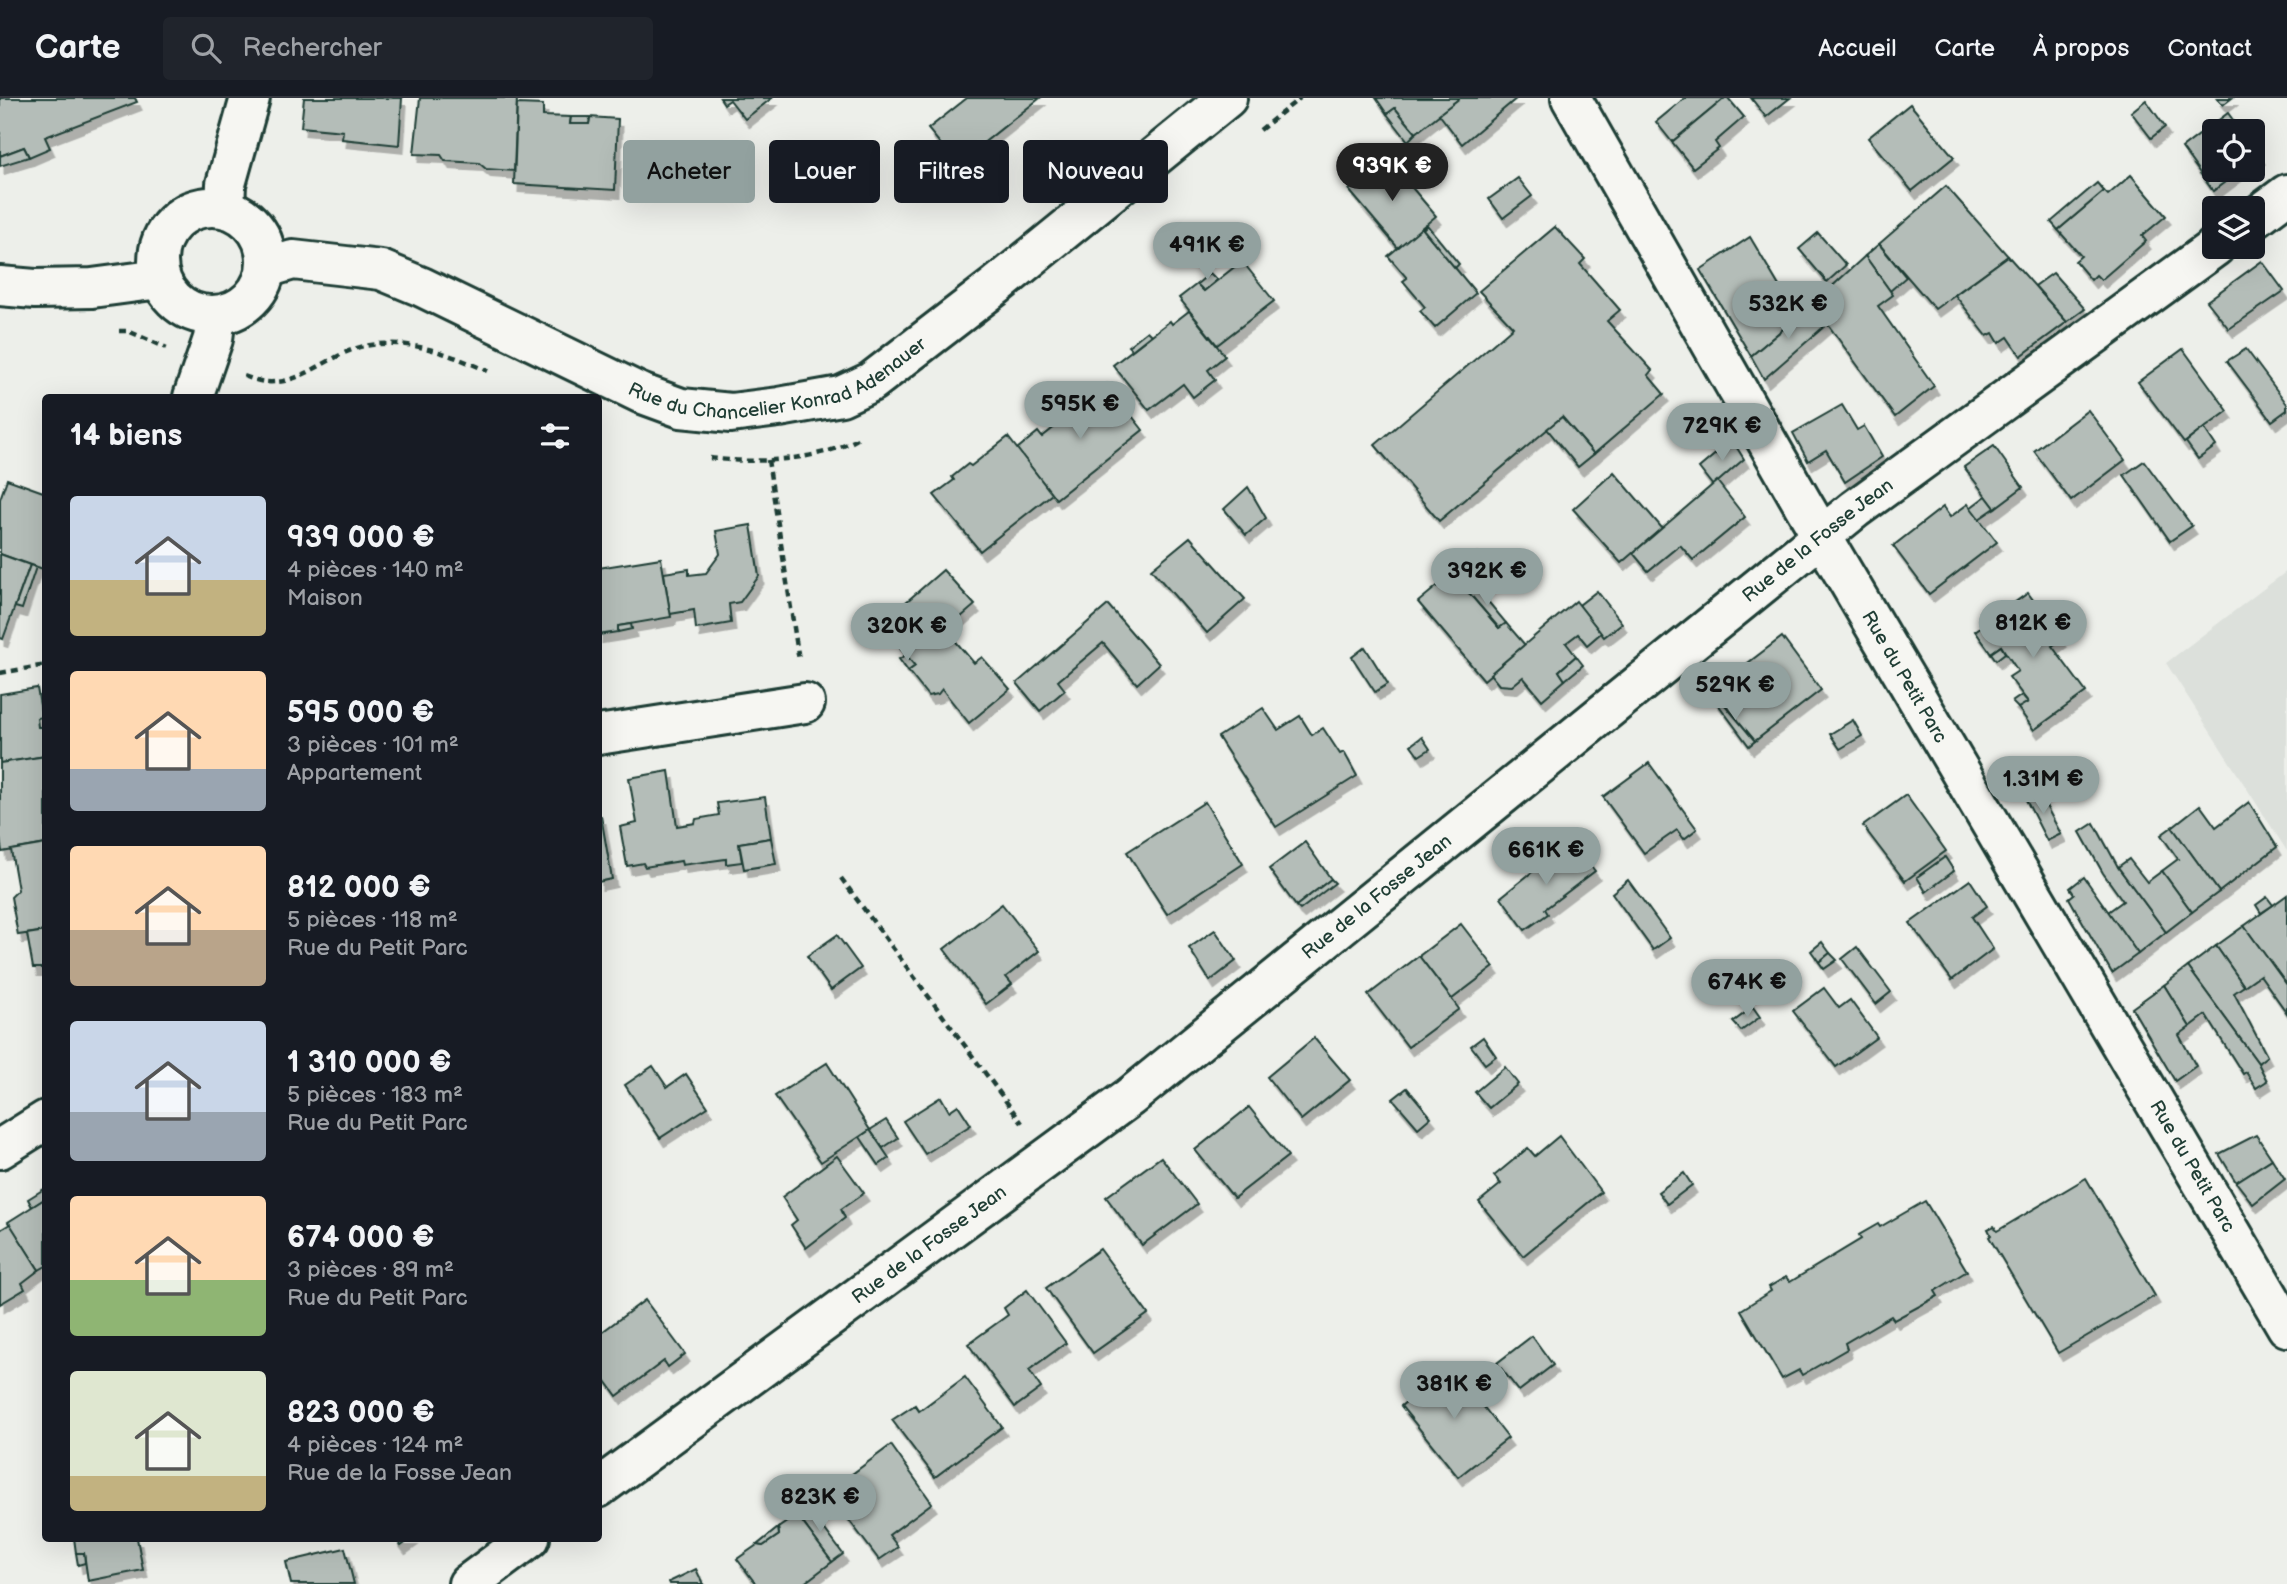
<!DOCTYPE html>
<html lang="fr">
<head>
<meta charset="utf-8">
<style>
	:root { --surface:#171b24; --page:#20242c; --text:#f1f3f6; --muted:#9ea1a6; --line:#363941; --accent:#92a19f }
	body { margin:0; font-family:"Balsamiq Sans",sans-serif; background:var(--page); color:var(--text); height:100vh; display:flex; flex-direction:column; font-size:26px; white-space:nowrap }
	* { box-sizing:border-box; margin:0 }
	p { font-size:23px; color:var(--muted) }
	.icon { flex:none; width:38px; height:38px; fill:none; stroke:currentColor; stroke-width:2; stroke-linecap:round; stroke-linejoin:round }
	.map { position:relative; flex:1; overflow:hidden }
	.panel { position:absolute; left:42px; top:296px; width:560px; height:1148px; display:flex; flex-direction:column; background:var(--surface); border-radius:7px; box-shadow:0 7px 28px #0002 }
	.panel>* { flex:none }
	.banner { position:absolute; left:623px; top:42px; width:665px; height:63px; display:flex; gap:14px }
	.controls { position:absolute; left:2202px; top:21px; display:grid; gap:14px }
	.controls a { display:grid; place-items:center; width:63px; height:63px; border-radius:7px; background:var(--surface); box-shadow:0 7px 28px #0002; font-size:35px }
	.price { position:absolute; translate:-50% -60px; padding:0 16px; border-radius:24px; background:var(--accent); color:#111; font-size:23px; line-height:46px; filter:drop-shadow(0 2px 4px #0008) }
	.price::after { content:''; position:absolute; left:50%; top:42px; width:21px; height:16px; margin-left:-10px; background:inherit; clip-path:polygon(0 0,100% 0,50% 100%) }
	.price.current { background:#222; color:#fff }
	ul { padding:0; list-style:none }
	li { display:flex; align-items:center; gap:21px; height:175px; padding:0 28px }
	li span { display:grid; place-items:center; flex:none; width:196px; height:140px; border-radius:7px; color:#555 }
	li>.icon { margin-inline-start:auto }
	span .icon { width:84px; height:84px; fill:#fffc; stroke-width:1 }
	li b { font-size:30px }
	h2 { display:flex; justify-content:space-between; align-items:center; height:84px; padding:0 28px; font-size:30px }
	.pill { padding:0 24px; border-radius:7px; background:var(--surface); box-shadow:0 7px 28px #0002; font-size:24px; line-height:63px }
	.pill.current { background:var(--accent); color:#111 }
	header { display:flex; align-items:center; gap:42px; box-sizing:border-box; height:98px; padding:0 35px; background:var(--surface); border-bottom:2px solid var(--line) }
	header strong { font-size:33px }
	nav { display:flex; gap:38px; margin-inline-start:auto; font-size:24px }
	.search { width:490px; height:63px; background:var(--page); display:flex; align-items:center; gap:18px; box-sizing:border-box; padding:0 24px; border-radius:7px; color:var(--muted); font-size:26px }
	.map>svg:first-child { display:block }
</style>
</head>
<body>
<header>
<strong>Carte</strong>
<div class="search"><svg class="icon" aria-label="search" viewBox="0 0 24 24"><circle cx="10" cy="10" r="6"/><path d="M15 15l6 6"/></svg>Rechercher</div>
<nav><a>Accueil</a><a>Carte</a><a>À propos</a><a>Contact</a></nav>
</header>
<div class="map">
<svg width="2287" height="1486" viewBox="0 0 2287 1486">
	<defs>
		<filter id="shadow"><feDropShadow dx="4.5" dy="8" stdDeviation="0" flood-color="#0004"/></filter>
	</defs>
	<rect width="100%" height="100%" fill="#edefea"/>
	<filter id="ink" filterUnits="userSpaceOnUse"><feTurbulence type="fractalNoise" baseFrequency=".0143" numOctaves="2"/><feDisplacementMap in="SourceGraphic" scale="14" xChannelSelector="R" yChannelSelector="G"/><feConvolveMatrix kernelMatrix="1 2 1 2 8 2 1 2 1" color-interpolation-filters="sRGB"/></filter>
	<g filter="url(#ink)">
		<polygon fill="#dce0db" points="2287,473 2287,753 2166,565"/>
		<g fill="#b4bdb8" stroke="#1f3d34" stroke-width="2" filter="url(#shadow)">
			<polygon points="0,0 135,0 137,4 45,39 50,50 29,59 24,49 0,58"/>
			<polygon points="304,0 402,0 399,47 342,41 343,33 301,29"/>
			<polygon points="420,0 517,0 514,73 486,71 479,65 445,63 441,57 414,56"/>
			<polygon points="720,0 772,0 745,21 730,2 724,6"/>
			<polygon points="967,0 1040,0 957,66 928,31"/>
			<polygon points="1376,0 1460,0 1416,35 1395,10 1387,16"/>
			<polygon points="1460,0 1517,0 1462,46 1439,16"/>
			<polygon points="1685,0 1725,0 1672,44 1656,24"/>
			<polygon points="1725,0 1728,0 1744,19 1715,44 1719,50 1693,70 1672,44"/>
			<polygon points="1751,0 1790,0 1766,19"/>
			<polygon points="2217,0 2232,0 2223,7"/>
			<polygon points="2146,2 2165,29 2151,40 2131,14"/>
			<polygon points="517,6 543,7 543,18 571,19 570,26 589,26 590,19 618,21 615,92 514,86"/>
			<polygon points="1910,6 1954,59 1912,93 1868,40"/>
			<polygon points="1395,10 1416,35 1408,43 1387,16"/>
			<polygon points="2228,15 2241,33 2214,33 2214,72 2241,72 2213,93 2182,50"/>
			<polygon points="571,19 590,19 589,26 570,26"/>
			<polygon points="661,43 682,70 656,90 635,64"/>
			<polygon points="2252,48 2260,58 2252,64"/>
			<polygon points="24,49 29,59 0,68 0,58"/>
			<polygon points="1387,60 1436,118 1398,150 1349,92"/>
			<polygon points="2131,77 2166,118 2142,138 2146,143 2101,182 2096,177 2091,182 2075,163 2081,158 2058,132 2104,93 2108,97"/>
			<polygon points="1518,80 1532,98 1503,120 1489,101"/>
			<polygon points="2097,85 2104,93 2058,132 2051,124"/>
			<polygon points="1946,88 2008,158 1935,211 1879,146"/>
			<polygon points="1426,126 1423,131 1476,195 1435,230 1420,213 1425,209 1403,183 1407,180 1388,158"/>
			<polygon points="1427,127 1459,166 1455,170 1423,131"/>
			<polygon points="1555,129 1585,161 1580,166 1620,212 1607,223 1652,272 1648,277 1664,296 1594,356 1562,319 1439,423 1375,347 1513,229 1479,193"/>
			<polygon points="1818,135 1846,167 1827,184 1799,151"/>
			<polygon points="1750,139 1795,215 1788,221 1790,225 1751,258 1700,172"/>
			<polygon points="1879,146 1906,179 1890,193 1865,158"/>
			<polygon points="1865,158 1893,197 1878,208 1934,288 1895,319 1813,206"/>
			<polygon points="2008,158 2067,224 2021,258 2008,239 1999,245 1993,235 1987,238 1955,197"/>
			<polygon points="1242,163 1274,203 1217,247 1179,200 1197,186 1204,193"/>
			<polygon points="2262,163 2284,193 2229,231 2207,203"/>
			<polygon points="1210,175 1217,182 1204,193 1197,186"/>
			<polygon points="2053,175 2085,211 2067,224 2035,188"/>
			<polygon points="1813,206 1827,226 1764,281 1751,258"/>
			<polygon points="1189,213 1225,258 1208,272 1215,282 1193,299 1183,286 1149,312 1113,267 1170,223 1172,226"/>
			<polygon points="1147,233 1151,237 1132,252 1128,248"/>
			<polygon points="2183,251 2228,313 2184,345 2138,284"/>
			<polygon points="2246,251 2287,306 2287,312 2272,323 2227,263"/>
			<polygon points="1107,286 1143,332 1056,401 1017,351 1038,334 1042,339 1062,323 1058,317 1079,300 1083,306"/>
			<polygon points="1076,296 1079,300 1058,317 1055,314"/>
			<polygon points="1842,307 1857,332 1864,328 1882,359 1845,384 1826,352 1808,363 1793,335"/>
			<polygon points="2088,312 2125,362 2071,403 2034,353"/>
			<polygon points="1562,319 1594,356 1578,369 1547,331"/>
			<polygon points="2204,330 2216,348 2198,361 2186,344"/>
			<polygon points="1008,339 1052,396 980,453 934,397 954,382 952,379 968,366 971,368"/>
			<polygon points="1732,342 1744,361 1713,388 1699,370"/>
			<polygon points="1994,348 2023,389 1995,410 1964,369"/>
			<polygon points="2144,363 2192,428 2170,443 2124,377"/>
			<polygon points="1614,374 1662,430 1621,465 1573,411"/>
			<polygon points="7,381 46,395 46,463 43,471 0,456 0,401"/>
			<polygon points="1717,383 1745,419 1693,462 1680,447 1648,473 1633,455"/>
			<polygon points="1248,389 1266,420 1246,437 1224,411"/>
			<polygon points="1986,398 1995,410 1979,421 1970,410"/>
			<polygon points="1968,406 1997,444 1929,496 1893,448 1943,409 1950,419"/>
			<polygon points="751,427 759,478 740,504 729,506 731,525 696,531 694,512 670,516 664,475 689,471 689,477 706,475 720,456 716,433"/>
			<polygon points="1190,439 1245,501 1207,535 1151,471"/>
			<polygon points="1477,455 1493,474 1469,495 1499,530 1506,525 1525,547 1484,582 1418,504"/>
			<polygon points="0,456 30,467 3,541 0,540"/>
			<polygon points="661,460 671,519 618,528 618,534 598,537 598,470"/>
			<polygon points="30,467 36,469 22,511 15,509"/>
			<polygon points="943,472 975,507 946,532 974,565 982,559 1010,591 969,625 942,591 938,596 928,598 908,573 915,568 896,544 907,535 891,517"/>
			<polygon points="1476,489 1506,525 1499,530 1469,495"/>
			<polygon points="1597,493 1622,525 1604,539 1579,507"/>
			<polygon points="2028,495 2062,541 2052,548 2086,594 2034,632 2018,610 2028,604 2009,579 2018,573 2001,548 1991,555 1975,533"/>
			<polygon points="1576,503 1601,535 1587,547 1578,536 1566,545 1576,558 1559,573 1565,582 1542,602 1523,579 1512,588 1499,587 1490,576"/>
			<polygon points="1108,507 1159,566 1137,586 1103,545 1058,583 1065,592 1040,613 1017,585"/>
			<polygon points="631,526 632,531 618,534 618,528"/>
			<polygon points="1782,539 1821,592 1755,643 1716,596 1739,579 1736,574"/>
			<polygon points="2001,548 2005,555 1996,562 1991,555"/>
			<polygon points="1365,549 1388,586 1375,594 1352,559"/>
			<polygon points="906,557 915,568 908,573 899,561"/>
			<polygon points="1576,558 1583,567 1565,582 1559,573"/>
			<polygon points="37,590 42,619 37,620 38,629 43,629 46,658 0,665 0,596"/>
			<polygon points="1716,596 1755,643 1749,648 1712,598"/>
			<polygon points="2022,597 2028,604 2018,610 2012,604"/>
			<polygon points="1263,610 1278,632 1300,618 1312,637 1323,630 1340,656 1344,654 1357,678 1276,729 1218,639"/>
			<polygon points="1853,622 1862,638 1840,651 1830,636"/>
			<polygon points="1422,639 1430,651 1419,658 1411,647"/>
			<polygon points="46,658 46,746 2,754 0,740 0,665"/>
			<polygon points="1649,665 1697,731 1684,741 1677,732 1644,755 1603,699"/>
			<polygon points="669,673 677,728 695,725 696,721 719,717 717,705 765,699 771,740 739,745 742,764 726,766 726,761 682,767 681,763 645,769 643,765 627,768 620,729 637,725 629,680"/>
			<polygon points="2038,693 2061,736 2047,743 2025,700"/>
			<polygon points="1906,697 1946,753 1905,783 1863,728"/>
			<polygon points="1205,704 1243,766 1167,816 1127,754"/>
			<polygon points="2249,704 2277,749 2219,794 2172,729 2200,707 2216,729"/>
			<polygon points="598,718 601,718 612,781 598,784"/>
			<polygon points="2094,725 2118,769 2166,834 2138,856 2108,814 2123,803 2103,775 2080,734"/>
			<polygon points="2172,729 2219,794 2192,814 2162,773 2178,761 2161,737"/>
			<polygon points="771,740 776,766 744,771 739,745"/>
			<polygon points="1305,744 1331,781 1296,808 1269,771"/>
			<polygon points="46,746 46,833 18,837 11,799 18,792 11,752"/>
			<polygon points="1576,749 1595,773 1545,811 1548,816 1525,832 1501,799 1547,762 1552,768"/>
			<polygon points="1945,759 1954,773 1926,794 1917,779"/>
			<polygon points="2129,761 2147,784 2162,773 2192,814 2166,834 2118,769"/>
			<polygon points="2084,779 2138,856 2112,875 2069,800 2074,796 2070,790"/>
			<polygon points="1331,781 1335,785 1300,812 1296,808"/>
			<polygon points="1628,782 1670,840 1653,852 1612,795"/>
			<polygon points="1970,782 1987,808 1972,819 1993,851 1952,882 1910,825"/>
			<polygon points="2287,797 2287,887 2244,828"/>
			<polygon points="2267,799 2273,807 2261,815 2256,807"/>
			<polygon points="1002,806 1039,853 1006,879 1012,886 986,906 944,851"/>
			<polygon points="1461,826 1494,869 1452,901 1419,858"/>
			<polygon points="2244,828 2287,887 2287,915 2260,877 2244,888 2216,848"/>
			<polygon points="1215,832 1236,863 1210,883 1189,850"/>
			<polygon points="46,833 46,886 43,870 33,870 27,836"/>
			<polygon points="837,837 861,870 831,892 807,858"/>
			<polygon points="1822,844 1830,855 1819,864 1811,853"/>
			<polygon points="2216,848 2244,888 2234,895 2267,958 2258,965 2188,869"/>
			<polygon points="1857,849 1891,894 1876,906 1842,861"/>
			<polygon points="1830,855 1837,862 1824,871 1819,864"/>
			<polygon points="1419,858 1459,911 1408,949 1368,897"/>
			<polygon points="2188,869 2258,965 2267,983 2256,990 2246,974 2243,976 2206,917 2190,929 2164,887"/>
			<polygon points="2164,887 2190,929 2179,937 2196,968 2175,983 2132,910"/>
			<polygon points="1824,890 1839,910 1850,902 1877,939 1836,969 1793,913"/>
			<polygon points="1753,909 1760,919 1741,933 1733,924"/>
			<polygon points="1483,939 1496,958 1485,966 1471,948"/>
			<polygon points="1314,940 1350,982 1301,1022 1267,979"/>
			<polygon points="827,965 870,1032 821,1064 775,998"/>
			<polygon points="653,968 667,989 686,976 708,1009 660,1040 625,987"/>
			<polygon points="1505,969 1518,986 1489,1010 1475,994"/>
			<polygon points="1407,990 1431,1019 1418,1030 1393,1001"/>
			<polygon points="941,999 949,1013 958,1007 971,1027 925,1056 903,1023"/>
			<polygon points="1249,1009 1288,1058 1234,1100 1195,1052"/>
			<polygon points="886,1022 898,1040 883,1050 870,1032"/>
			<polygon points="870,1032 889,1060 879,1067 860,1039"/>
			<polygon points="2256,1037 2272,1061 2236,1084 2219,1056"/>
			<polygon points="1559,1038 1601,1094 1523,1158 1479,1104 1501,1086 1494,1078 1528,1050 1535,1058"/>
			<polygon points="837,1058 864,1095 841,1111 845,1120 806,1150 791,1127 797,1122 782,1099"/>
			<polygon points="1161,1059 1197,1106 1142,1147 1106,1099"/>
			<polygon points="2272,1061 2285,1081 2253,1106 2236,1084"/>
			<polygon points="1684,1075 1692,1087 1667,1106 1658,1094"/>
			<polygon points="2086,1080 2155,1198 2058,1255 1989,1139 1991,1137 1988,1131 1994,1128 1997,1133"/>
			<polygon points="44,1091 46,1100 32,1109 28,1101"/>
			<polygon points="46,1100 46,1168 39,1172 8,1124"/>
			<polygon points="1925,1103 1967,1173 1935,1193 1938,1198 1894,1222 1891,1218 1845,1245 1847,1251 1802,1277 1799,1272 1782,1281 1741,1212 1771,1193 1769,1189 1786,1179 1790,1184 1861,1141 1859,1137 1878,1126 1880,1129"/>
			<polygon points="10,1126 39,1172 22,1185 25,1191 0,1206 0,1132"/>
			<polygon points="1100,1151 1148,1216 1093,1255 1046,1190"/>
			<polygon points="1027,1192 1066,1245 1029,1272 1041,1290 1015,1309 968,1246 1008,1217 1004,1210"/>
			<polygon points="645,1202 685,1256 668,1269 664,1263 617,1298 598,1272 598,1237"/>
			<polygon points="1532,1238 1553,1267 1519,1293 1497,1265"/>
			<polygon points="1451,1267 1508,1340 1458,1379 1401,1308"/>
			<polygon points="965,1279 1002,1329 935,1379 892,1322 915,1307 919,1313"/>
			<polygon points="891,1347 932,1405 889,1437 898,1449 879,1462 828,1394"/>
			<polygon points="808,1409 843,1456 832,1464 797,1417"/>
			<polygon points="797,1417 832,1464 803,1486 756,1486 737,1461 757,1447 763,1448 779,1437 778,1430"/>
			<polygon points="778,1430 779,1437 763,1448 757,1447"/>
			<polygon points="74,1440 137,1440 143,1472 88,1483 84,1455 76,1455"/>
			<polygon points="395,1440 412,1440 401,1448"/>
			<polygon points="345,1450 354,1486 291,1486 286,1464"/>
			<polygon points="76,1455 84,1455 85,1465 78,1467"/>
			<polygon points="696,1471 703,1486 670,1486 669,1484"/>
		</g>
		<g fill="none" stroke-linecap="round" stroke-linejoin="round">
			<defs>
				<g id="minor">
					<path id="s1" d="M 1571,0 L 1804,408 L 2287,1229"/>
					<circle cx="212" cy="163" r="54"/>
					<polyline points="225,110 226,86 250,0"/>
					<polyline points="2252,122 2287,96"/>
					<path id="s2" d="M 266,170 L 293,162 L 381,172 L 422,189 L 640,295 L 681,310 L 731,315 L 779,309 L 841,298 L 871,284 L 997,187 L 1227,0"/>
					<polyline points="0,188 35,191 92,190 160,181"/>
					<polyline points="193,299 213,241 216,218"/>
					<polyline points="598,637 805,605"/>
					<polyline points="0,1051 46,1022"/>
					<path id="s3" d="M 598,1390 L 1130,999 L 1855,411 L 2215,149"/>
					<polyline points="468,1486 530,1440"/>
				</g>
			</defs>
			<use href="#minor" stroke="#1f3d34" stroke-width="44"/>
			<g stroke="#1f3d34" stroke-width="4.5" stroke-dasharray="7 5" stroke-linecap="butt">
				<polyline points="1260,32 1300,0"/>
				<polyline points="119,233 128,233 167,250"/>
				<path d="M 244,278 C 254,282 264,285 275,284 C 305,283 333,255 364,248 C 409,240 447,255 488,273"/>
				<path d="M 710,360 C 752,366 822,363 859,340"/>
				<polyline points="768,362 799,562"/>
				<polyline points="0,575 46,567"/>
				<polyline points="841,780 1022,1025"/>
			</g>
			<use href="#minor" stroke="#f6f6f2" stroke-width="38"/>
		</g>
	</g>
	<g text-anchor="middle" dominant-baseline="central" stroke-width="7" stroke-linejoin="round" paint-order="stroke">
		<g font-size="19" fill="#1f3d34" stroke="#f6f6f2">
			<text stroke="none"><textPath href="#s2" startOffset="550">Rue du Chancelier Konrad Adenauer</textPath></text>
			<text stroke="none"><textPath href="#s3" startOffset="1545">Rue de la Fosse Jean</textPath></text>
			<text stroke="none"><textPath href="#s1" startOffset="668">Rue du Petit Parc</textPath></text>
			<text stroke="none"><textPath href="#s3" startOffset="978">Rue de la Fosse Jean</textPath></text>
			<text stroke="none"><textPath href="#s1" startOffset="1236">Rue du Petit Parc</textPath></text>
			<text stroke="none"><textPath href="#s3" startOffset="411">Rue de la Fosse Jean</textPath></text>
		</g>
	</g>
</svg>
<div class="controls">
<a><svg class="icon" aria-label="locate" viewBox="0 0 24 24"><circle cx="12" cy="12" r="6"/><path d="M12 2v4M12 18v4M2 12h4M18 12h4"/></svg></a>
<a><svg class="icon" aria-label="layers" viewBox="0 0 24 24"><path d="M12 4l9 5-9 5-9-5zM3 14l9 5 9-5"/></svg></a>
</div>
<b class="price current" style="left:1392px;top:105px">939K €</b>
<b class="price" style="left:1207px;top:184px">491K €</b>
<b class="price" style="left:1788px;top:243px">532K €</b>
<b class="price" style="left:1080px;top:343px">595K €</b>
<b class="price" style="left:1722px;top:365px">729K €</b>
<b class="price" style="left:1487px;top:510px">392K €</b>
<b class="price" style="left:2033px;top:562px">812K €</b>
<b class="price" style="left:907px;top:565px">320K €</b>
<b class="price" style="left:1735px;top:624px">529K €</b>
<b class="price" style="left:2043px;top:718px">1.31M €</b>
<b class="price" style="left:1546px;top:789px">661K €</b>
<b class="price" style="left:1747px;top:921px">674K €</b>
<b class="price" style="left:1454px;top:1323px">381K €</b>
<b class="price" style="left:820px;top:1436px">823K €</b>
<div class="banner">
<a class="pill current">Acheter</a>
<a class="pill">Louer</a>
<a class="pill">Filtres</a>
<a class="pill">Nouveau</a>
</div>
<section class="panel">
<h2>14 biens<svg class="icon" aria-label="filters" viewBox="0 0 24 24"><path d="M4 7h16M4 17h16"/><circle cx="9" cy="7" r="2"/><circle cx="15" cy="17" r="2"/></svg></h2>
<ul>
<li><span style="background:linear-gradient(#c9d6e8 60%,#c2b280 0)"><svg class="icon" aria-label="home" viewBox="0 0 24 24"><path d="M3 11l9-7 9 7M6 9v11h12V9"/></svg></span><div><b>939 000 €</b><p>4 pièces · 140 m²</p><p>Maison</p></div></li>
<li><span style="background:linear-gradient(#ffd9b3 70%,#9aa5b1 0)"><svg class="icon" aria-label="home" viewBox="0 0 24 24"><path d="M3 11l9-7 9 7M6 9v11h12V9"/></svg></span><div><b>595 000 €</b><p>3 pièces · 101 m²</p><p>Appartement</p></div></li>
<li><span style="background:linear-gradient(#ffd9b3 60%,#b9a48a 0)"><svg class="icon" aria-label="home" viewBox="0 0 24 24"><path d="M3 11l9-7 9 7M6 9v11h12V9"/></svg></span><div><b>812 000 €</b><p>5 pièces · 118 m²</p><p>Rue du Petit Parc</p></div></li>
<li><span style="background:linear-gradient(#c9d6e8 65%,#9aa5b1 0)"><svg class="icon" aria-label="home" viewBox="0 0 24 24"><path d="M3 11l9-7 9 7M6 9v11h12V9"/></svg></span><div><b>1 310 000 €</b><p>5 pièces · 183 m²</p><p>Rue du Petit Parc</p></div></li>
<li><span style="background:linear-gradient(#ffd9b3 60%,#8fb573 0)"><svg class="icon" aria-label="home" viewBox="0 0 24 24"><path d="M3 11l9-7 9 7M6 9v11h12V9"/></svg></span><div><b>674 000 €</b><p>3 pièces · 89 m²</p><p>Rue du Petit Parc</p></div></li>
<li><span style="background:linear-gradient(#dfe7d0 75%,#c2b280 0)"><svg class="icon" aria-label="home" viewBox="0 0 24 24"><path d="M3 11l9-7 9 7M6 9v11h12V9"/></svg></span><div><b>823 000 €</b><p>4 pièces · 124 m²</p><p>Rue de la Fosse Jean</p></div></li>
</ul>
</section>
</div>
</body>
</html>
